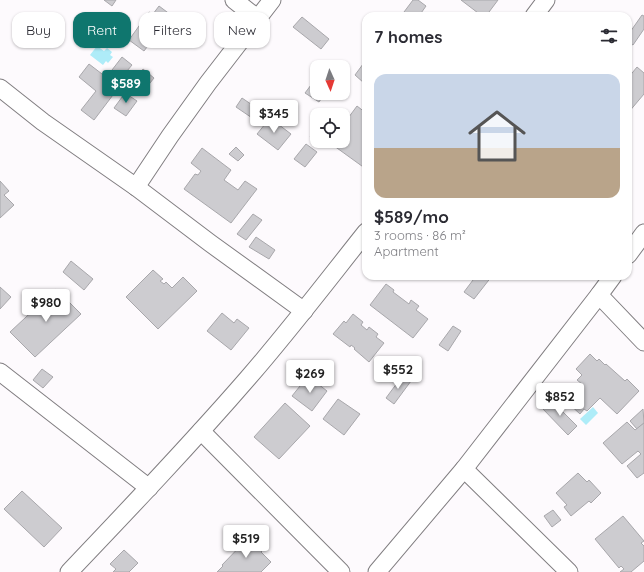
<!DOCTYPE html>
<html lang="en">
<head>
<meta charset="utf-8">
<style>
	:root { --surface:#fff; --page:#f2f2f3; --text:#2b2b33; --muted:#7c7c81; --accent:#0f766e }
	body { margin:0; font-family:Quicksand,sans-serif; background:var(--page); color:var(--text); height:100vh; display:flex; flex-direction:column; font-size:15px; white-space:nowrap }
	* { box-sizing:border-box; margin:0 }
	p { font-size:13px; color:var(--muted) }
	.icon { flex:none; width:22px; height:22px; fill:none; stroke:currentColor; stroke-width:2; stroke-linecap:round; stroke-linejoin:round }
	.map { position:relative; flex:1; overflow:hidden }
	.side { position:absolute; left:362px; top:12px; width:270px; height:268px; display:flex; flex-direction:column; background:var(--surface); border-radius:12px; box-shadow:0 1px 3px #0004 }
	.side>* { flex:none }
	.banner { position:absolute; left:12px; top:12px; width:290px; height:36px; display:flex; gap:8px }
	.needle { width:26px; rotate:177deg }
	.tools { position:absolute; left:310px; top:60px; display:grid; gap:8px }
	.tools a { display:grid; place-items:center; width:40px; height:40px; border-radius:8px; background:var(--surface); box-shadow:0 1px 3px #0004; font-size:20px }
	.price { position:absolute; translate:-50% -34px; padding:0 9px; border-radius:4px; background:#fff; color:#222; font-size:13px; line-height:26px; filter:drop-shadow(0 1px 2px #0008) }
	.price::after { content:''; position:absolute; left:50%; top:24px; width:12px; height:9px; margin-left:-6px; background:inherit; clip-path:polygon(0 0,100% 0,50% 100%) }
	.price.active { background:var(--accent); color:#fff }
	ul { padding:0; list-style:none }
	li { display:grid; align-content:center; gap:8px; height:212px; padding:0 12px }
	li span { display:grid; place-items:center; height:124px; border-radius:12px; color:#555 }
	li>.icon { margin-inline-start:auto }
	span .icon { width:72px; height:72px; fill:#fffc; stroke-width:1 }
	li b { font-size:17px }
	h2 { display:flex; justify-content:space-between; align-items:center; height:48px; padding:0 12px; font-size:17px }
	.chip { padding:0 14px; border-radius:12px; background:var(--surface); box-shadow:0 1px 3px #0004; font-size:14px; line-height:36px }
	.chip.active { background:var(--accent); color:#fff }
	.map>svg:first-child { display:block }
</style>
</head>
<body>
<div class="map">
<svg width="644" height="572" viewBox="0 0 644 572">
	<rect width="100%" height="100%" fill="#fdfafd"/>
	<g fill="#aeecf8">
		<polygon points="97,46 104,51 107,48 112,52 110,55 113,57 108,63 106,61 103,65 90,55"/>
		<polygon points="593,407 598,413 586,425 580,419"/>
	</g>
	<g fill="#cdccd0" stroke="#a8a7ab">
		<polygon points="104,0 116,0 112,6"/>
		<polygon points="413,0 418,0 426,6 419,16 401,16"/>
		<polygon points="461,0 498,0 486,16 482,16"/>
		<polygon points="159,6 171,15 144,51 129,40 149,12 153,14"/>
		<polygon points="642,15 644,16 644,29 633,45 628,42 628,35"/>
		<polygon points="302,17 329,39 321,49 293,27"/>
		<polygon points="122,57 132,65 122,77 112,70"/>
		<polygon points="366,60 366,80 364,83 355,75"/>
		<polygon points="89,64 119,87 94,120 81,110 96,91 79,77"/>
		<polygon points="637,67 644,73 644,94 628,113 628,78"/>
		<polygon points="143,69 154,78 142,93 131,85"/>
		<polygon points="317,77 317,93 325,93 319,102 305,93"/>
		<polygon points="125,93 137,101 126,116 114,108"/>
		<polygon points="242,98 264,113 258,122 236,107"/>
		<polygon points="357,106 366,113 366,169 330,143 332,141 343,141 343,125"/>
		<polygon points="270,118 291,134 278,150 257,134"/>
		<polygon points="317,128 317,141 320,141 318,143 310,137"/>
		<polygon points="306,144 317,152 305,167 294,159"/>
		<polygon points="236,147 244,155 238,161 229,154"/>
		<polygon points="202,148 231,170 224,180 238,190 245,181 257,189 231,223 184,189 195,174 198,175 201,171 191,163"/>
		<polygon points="0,181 9,191 4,195 14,205 0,218"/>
		<polygon points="253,214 262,220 246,240 237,234"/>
		<polygon points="256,237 275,250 269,259 249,247"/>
		<polygon points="71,261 93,279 84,290 63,272"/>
		<polygon points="153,270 163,279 160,281 164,284 166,282 172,288 183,277 197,291 158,329 126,297"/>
		<polygon points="476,276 492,276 474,299 464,292"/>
		<polygon points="386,284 394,290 393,292 409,304 411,300 419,306 416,310 428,319 413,338 370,305"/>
		<polygon points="0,287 11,297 0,309"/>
		<polygon points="56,289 81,314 35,357 10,332"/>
		<polygon points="222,313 234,323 237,319 249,328 231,350 207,331"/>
		<polygon points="353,314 363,322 361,325 367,330 369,327 378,334 376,337 384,343 369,362 354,349 355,348 351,345 350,347 333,334 344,321 346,323"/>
		<polygon points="453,326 461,331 448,351 439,345"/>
		<polygon points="590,354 597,361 599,359 605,365 606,364 625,381 627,379 639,391 617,414 600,398 587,411 584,409 580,414 567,402 572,397 570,396 582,384 577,380 582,375 576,369"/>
		<polygon points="42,369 53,377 43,388 33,380"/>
		<polygon points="403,375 411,381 394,404 386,398"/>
		<polygon points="308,376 327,391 312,411 292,396"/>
		<polygon points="338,399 360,414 344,435 323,419"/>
		<polygon points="551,400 577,426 568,435 542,408"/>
		<polygon points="285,403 310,426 279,459 254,437"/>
		<polygon points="643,409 644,423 637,429 630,421"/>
		<polygon points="627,422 635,430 644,423 644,473 637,478 627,466 641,454 638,451 622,464 603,443"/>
		<polygon points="578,473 587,482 589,480 601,493 591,503 589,501 571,516 564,507 567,505 556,493"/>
		<polygon points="22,491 62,528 44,547 4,509"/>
		<polygon points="553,510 561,520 552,527 544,516"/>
		<polygon points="623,516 644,541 641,543 644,546 644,561 631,572 620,572 624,569 621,566 619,568 595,539"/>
		<polygon points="249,537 263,550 261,552 271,562 261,572 217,572 223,566 222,565"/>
		<polygon points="124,550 138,563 129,572 113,572 116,569 110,564"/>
	</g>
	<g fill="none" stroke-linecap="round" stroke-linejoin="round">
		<defs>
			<g id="minor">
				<polyline points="234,0 257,18"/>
				<polyline points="534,16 546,0"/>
				<polyline points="0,88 43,122 136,187 210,243 304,311"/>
				<polyline points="136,187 170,136 208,83 272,0"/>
				<polyline points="628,255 644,233"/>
				<polyline points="599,295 644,342"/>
				<polyline points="0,372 149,488"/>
				<polyline points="201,431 341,572"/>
				<polyline points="464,469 569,572"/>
				<path d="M 69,572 C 130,508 190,445 248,378 C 289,331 327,281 366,232"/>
				<polyline points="377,572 464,469 599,295 613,276"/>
			</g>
		</defs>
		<use href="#minor" stroke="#817e81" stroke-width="19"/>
		<use href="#minor" stroke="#fff" stroke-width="17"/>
	</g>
</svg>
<div class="tools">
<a><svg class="needle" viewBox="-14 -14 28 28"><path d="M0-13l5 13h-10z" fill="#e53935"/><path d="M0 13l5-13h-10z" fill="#7c7c81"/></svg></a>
<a><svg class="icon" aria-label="locate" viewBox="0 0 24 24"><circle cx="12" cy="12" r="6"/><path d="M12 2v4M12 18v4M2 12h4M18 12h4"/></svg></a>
</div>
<b class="price active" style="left:126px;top:104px">$589</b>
<b class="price" style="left:274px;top:134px">$345</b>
<b class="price" style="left:46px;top:323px">$980</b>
<b class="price" style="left:398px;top:390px">$552</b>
<b class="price" style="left:310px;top:394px">$269</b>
<b class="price" style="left:560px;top:417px">$852</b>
<b class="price" style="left:246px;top:559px">$519</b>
<div class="banner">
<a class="chip">Buy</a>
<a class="chip active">Rent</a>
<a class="chip">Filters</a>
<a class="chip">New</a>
</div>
<section class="side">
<h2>7 homes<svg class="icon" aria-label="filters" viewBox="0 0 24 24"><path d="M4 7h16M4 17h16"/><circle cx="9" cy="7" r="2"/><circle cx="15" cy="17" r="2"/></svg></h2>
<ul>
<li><span style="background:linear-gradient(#c9d6e8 60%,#b9a48a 0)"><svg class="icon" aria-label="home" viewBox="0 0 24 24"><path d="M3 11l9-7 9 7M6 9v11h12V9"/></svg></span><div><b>$589/mo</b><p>3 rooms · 86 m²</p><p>Apartment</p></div></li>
</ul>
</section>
</div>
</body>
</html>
